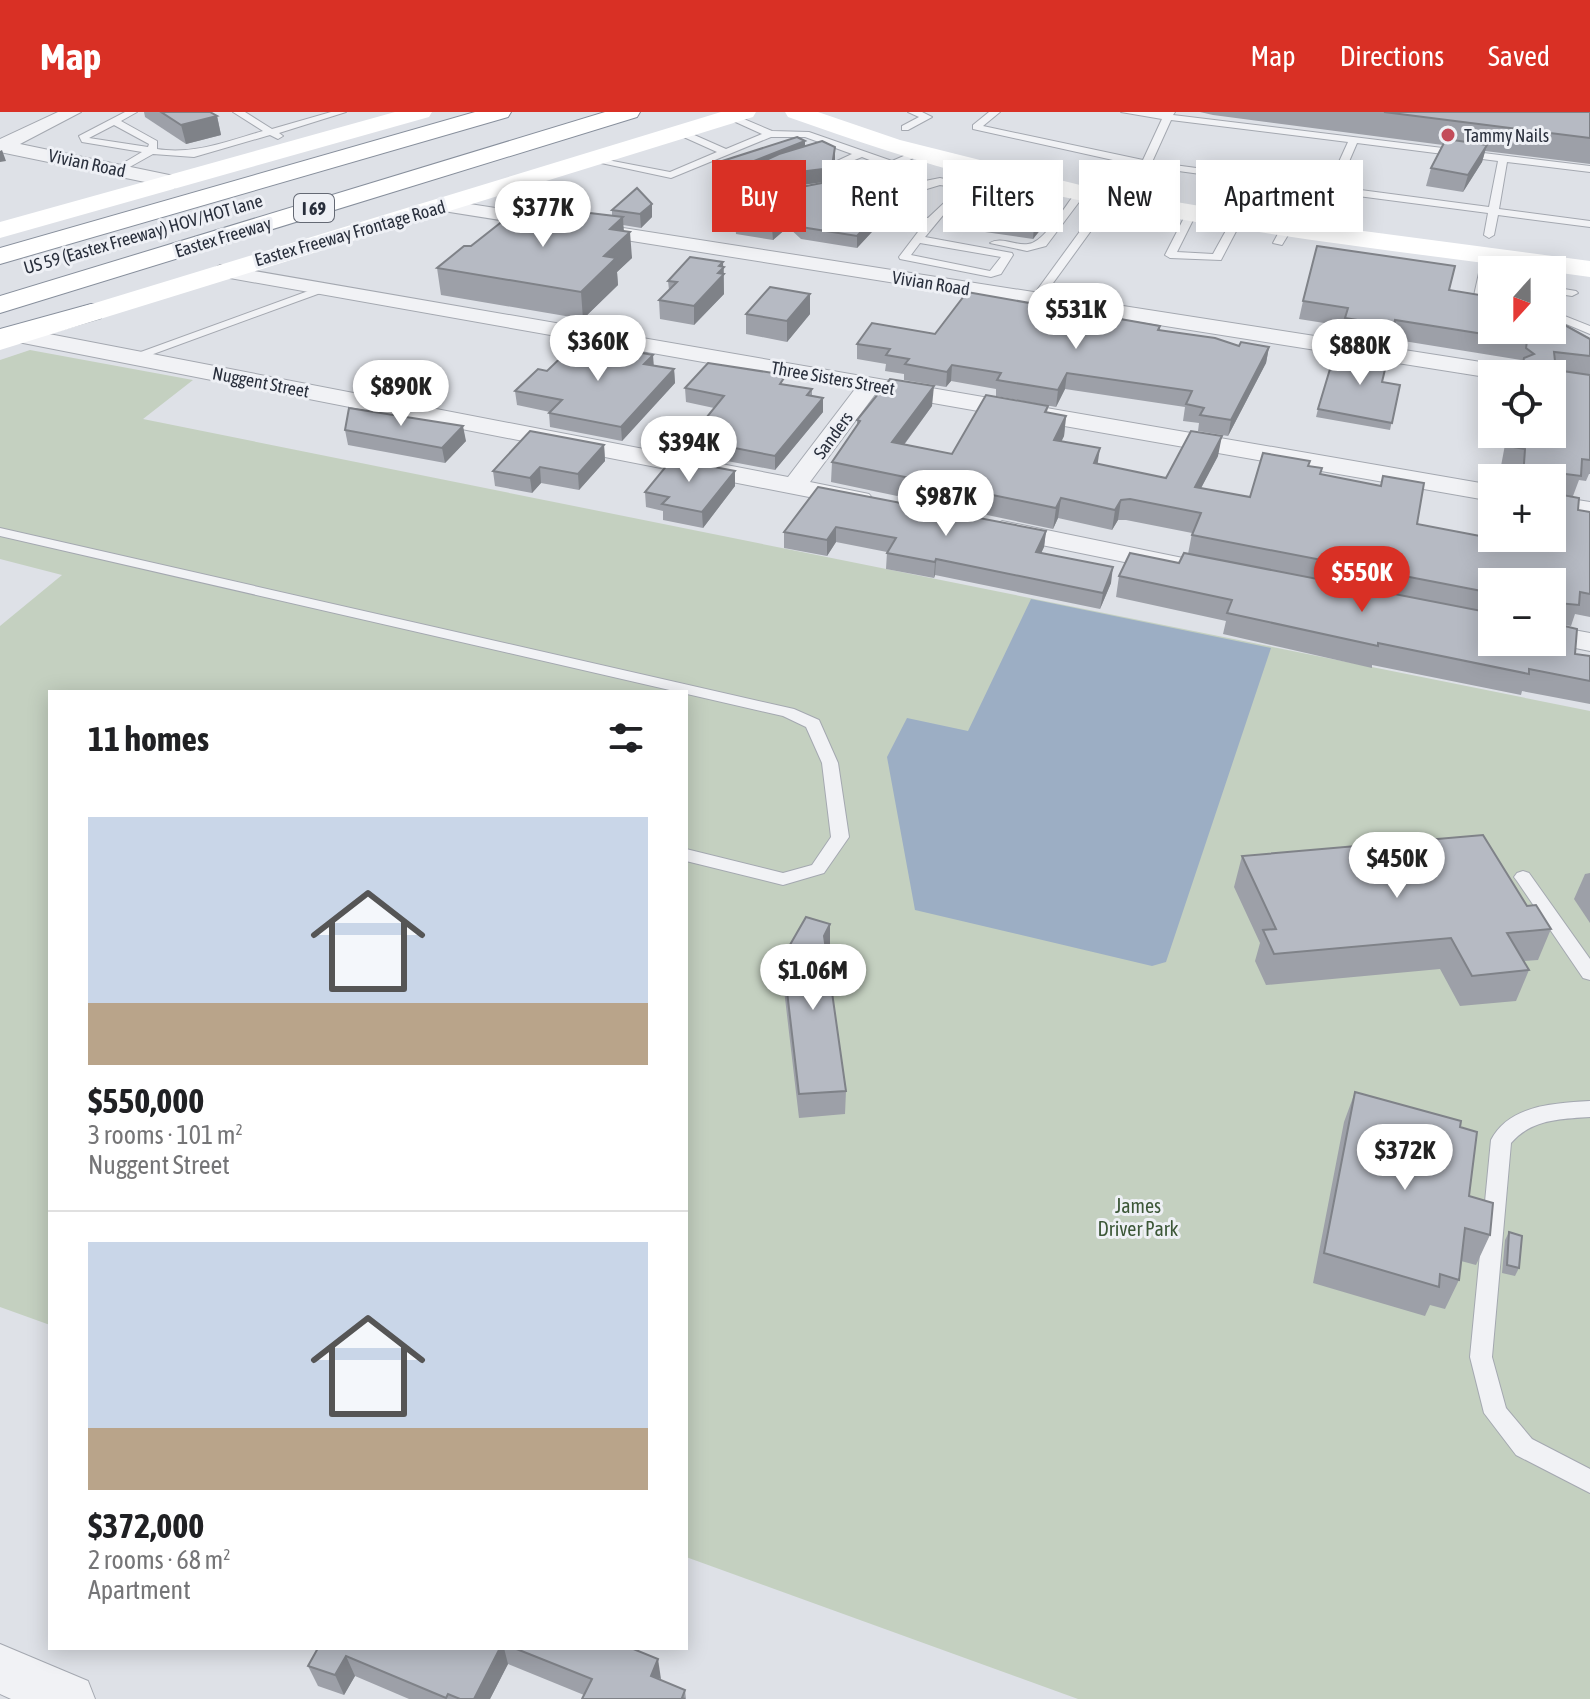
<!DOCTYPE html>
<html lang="en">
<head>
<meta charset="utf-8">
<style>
	:root { --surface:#fff; --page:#f6f6f6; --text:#202124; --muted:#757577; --line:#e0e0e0; --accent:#d93025 }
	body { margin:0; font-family:"Asap Condensed",sans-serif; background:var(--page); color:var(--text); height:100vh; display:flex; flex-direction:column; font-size:30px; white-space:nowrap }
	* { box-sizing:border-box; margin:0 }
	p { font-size:26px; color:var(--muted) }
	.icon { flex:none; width:44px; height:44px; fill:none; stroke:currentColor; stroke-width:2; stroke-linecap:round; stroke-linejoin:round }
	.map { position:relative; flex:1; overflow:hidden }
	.panel { position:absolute; left:48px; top:578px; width:640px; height:960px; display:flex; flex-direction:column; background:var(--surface); border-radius:0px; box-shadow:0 4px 20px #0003 }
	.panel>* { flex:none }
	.hud { position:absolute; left:712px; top:48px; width:758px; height:72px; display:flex; gap:16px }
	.needle { width:52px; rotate:201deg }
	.buttons { position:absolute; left:1478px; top:144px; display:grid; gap:16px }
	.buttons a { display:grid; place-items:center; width:88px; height:88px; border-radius:0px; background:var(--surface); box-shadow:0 4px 20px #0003; font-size:40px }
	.price { position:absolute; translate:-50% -68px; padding:0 18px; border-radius:28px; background:#fff; color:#222; font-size:26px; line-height:52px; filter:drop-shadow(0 2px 4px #0008) }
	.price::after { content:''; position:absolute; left:50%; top:48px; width:24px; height:18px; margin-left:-12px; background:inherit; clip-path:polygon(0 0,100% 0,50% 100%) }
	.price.active { background:var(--accent); color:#fff }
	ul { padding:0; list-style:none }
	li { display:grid; align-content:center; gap:16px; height:424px; padding:0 40px }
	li+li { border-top:2px solid var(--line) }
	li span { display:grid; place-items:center; height:248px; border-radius:0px; color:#555 }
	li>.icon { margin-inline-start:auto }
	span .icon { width:144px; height:144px; fill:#fffc; stroke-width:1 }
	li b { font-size:34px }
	h2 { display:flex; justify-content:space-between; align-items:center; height:96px; padding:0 40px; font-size:34px }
	.pill { padding:0 28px; border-radius:0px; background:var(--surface); box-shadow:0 4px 20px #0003; font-size:28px; line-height:72px }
	.pill.active { background:var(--accent); color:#fff }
	header { display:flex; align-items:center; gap:48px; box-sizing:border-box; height:112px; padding:0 40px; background:var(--accent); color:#fff }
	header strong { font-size:38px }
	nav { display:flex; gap:44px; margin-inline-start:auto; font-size:28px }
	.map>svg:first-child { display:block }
</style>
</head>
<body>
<header>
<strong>Map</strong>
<nav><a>Map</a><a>Directions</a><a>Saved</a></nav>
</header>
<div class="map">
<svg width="1590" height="1587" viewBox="0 0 1590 1587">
	<rect width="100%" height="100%" fill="#dee1e7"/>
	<polygon fill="#c4d0c0" points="30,238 193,268 143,307 1590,599 1590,1587 1078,1587 686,1445 686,580 50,580 50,1213 0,1195 0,514 62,463 0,447 0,248"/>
	<polygon fill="#9caec4" points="1031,487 1271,536 1166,850 1152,854 915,798 887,645 907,606 968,619"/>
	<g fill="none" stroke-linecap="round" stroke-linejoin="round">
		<defs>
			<g id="lane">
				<path d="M 125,0 L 137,0 L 121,9 L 157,29 L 157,37 C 194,43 228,29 263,19 L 233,0 L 245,0 L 272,17 L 331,0 L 346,0 L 279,21 L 283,24 L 278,27 L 270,23 L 194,45 L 153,42 L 119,61 L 115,60 L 115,56 L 142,40 L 82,30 L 79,24 ZM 114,13 L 149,32 L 148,35 L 89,26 Z"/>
				<polygon points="908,0 922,0 932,5 908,18 902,18 902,14 919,5"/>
				<path d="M 989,0 L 1000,0 L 983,14 L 1143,48 L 1162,7 L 1121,0 L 1175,0 L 1173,3 L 1590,54 L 1590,60 L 1507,50 L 1499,97 L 1590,109 L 1590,115 L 1498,103 L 1494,123 L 1489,126 L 1484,123 L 1488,101 L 1335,81 L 1327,99 L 1322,102 L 1317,99 L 1326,79 L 1149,55 L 1133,72 L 1128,69 L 1140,54 L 973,17 L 973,13 ZM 1171,8 L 1348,30 L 1328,74 L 1152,50 ZM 1357,31 L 1498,49 L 1489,95 L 1338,75 Z"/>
				<polygon points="732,2 772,19 809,20 892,49 913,40 921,42 896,55 862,67 855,91 830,95 826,94 826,90 846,87 853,63 882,53 862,45 847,51 843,73 808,83 804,82 804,78 834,69 837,49 852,42 805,25 771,25 671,66 587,48 592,45 670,60 717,40 677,22 677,18 683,18 726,37 762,22 729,7 729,3"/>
				<polygon points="765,52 774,54 739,71 730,69"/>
				<path d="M 985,61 L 994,63 L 954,90 L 925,125 L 1012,141 L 1013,143 L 1001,162 L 991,165 L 900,147 L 899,145 L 924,112 L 890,104 L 888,100 L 905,80 L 920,70 L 940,66 L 966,72 ZM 940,73 L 960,76 L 928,106 L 899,101 L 920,79 ZM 920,131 L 1001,145 L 990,159 L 911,143 Z"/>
				<polygon points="715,68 723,68 732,75 768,82 763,85 725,80 715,72"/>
				<path d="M 1076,80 L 1085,82 L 1046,134 L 1027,139 L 990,131 C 1001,124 1015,134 1028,132 C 1044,131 1066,93 1076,80 Z"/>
				<polygon points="1105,85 1114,87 1040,189 1032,189 1032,185"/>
				<polygon points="1192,97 1197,100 1177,140 1213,142 1234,104 1243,106 1221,148 1170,146 1165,143 1187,100"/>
				<polygon points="1302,114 1307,117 1306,119 1288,123 1282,133 1273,131 1280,118"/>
				<polygon points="1488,140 1493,143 1485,186 1492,188 1492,194 1473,188 1483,143"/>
				<polygon points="322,174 326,175 326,179 137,248 127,245"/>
				<polygon points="1552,175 1576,179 1578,181 1572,184 1552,181"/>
				<polygon points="1552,199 1590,214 1590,222 1552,206"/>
				<polygon points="0,416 794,597 819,608 838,651 849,725 824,761 783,773 686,749 686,737 783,761 812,753 831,725 822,651 806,615 783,604 0,424"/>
				<polygon points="1523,759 1529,761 1590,847 1590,868 1583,866 1517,769 1514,765 1517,761"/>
				<path d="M 1590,989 L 1590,1005 C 1560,1007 1532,1007 1511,1031 L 1492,1245 L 1506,1296 L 1532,1327 L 1590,1357 L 1590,1381 L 1516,1343 L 1484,1301 L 1470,1245 L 1491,1028 C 1509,993 1555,991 1590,989 Z"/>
			</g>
			<g id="street">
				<polygon points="58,0 81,0 20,32 174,64 184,70 174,76 0,40 0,27"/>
				<polygon points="444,88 1513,255 1525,262 1492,262 1492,266 437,98 434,94 437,90"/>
				<polygon points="220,153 1492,373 1492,389 876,281 810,370 869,382 873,387 860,395 18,230 7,223 18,216 788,365 855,277 213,163 210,159"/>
				<polygon points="1552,384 1590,390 1590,406 1552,400"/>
				<polygon points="1002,409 1173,444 1183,446 1186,452 1183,458 1173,460 993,423 989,417"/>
				<polygon points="1552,514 1590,521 1590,539 1546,530 1552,530"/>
				<polygon points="0,1532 88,1569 95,1587 11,1587 0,1582"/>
			</g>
			<g id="highway">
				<polygon points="475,0 511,0 508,5 0,152 0,136"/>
				<polygon points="605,0 640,0 637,5 0,201 0,184"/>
				<polygon points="91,192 101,194 105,200 101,206 0,235 0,217"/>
			</g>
		</defs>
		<use href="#lane" stroke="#a4a8b0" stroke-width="2"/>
		<use href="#street" stroke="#a4a8b0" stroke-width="2"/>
		<use href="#highway" stroke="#878f9c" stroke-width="2"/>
		<use href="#lane" fill="#f1f2f5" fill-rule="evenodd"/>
		<use href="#street" fill="#f1f2f5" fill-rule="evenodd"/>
		<g fill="#fff" fill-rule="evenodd">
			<polygon points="395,0 432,0 429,5 0,126 0,110"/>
			<polygon points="721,0 756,0 753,5 0,238 0,220"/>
			<path d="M 785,0 L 818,0 L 900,28 L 1088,75 L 1288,109 L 1590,149 L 1590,165 C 1391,138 1183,116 985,67 C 918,50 853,28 788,5 Z"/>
		</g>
		<use href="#highway" fill="#fff" fill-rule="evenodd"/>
	</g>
	<g fill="#9da0a8" fill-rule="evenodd">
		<polygon points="144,0 210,0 217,4 221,23 186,32 145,5"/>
		<polygon points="1200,0 1590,0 1590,52 1485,39 1482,50 1463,80 1426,74 1431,56 1443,33 1213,3"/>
		<polygon points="805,34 835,35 835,48 831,67 823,70 782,76 831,86 828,87 883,96 883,108 857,136 801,127 788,115 773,128 736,122 735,109 745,101 732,99 731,87 751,75 745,71 745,60 732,65 717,58 716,51"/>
		<polygon points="1054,89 1053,102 1033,127 985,120 986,106"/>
		<polygon points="652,92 652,105 641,116 623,113 624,119 632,146 617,160 618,173 583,207 441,183 437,156 471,134 612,104 612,98"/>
		<polygon points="724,155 724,182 694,213 660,207 659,188 669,178 668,169"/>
		<path d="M 1449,178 L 1590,227 L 1590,362 L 1589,362 L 1586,369 L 1579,368 L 1573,384 L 1578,398 L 1590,400 L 1590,505 L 1575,502 L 1571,514 L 1564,513 L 1575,542 L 1590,544 L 1590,592 L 1522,579 L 1521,583 L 1372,553 L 1372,556 L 1223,522 L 1226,509 L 1116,485 L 1119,464 L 1179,451 L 1188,442 L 1192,421 L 1126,408 L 1118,408 L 1112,418 L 1058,406 L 1053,417 L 831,370 L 832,350 L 857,313 L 857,308 L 932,294 L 904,333 L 952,342 L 1048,294 L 1047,301 L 1066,304 L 1064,324 L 1061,330 L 1097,352 L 1166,366 L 1218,344 L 1201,376 L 1250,385 L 1308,354 L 1320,362 L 1417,412 L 1497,427 L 1497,426 L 1552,426 L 1552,366 L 1518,366 L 1518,357 L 1501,354 L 1507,322 L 1552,322 L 1552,262 L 1519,262 L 1521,248 L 1391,227 L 1389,233 L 1340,225 L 1343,214 L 1299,207 L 1303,189 ZM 1492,470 L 1552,530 L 1492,530 Z"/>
		<polygon points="810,182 810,202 787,230 746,222 746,202"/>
		<polygon points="1160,214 1160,218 1239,234 1269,235 1266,251 1228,324 1198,319 1199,311 1183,309 1185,295 1065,277 1056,295 996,284 996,277 951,269 946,275 904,268 904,262 885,259 886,252 857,247 857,232 935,222"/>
		<polygon points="653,253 674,257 675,271 622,329 550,315 549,301 550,300 517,293 515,279 547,259"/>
		<polygon points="1382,270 1400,273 1390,318 1316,305 1318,297"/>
		<polygon points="786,273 812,277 812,284 823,286 823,300 775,358 690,342 689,327 714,296 686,290 685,276"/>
		<polygon points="345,318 466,329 445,351 348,333"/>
		<polygon points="604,333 605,349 579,378 541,371 532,381 495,374 493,359"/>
		<polygon points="735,359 735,374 703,416 663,408 663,399 646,395 645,380"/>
		<polygon points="818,375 1046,419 1044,435 1041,441 1111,471 1100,497 935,463 934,466 886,457 887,440 836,430 827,444 784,436 784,420"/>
		<polygon points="1242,744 1527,794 1551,817 1538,848 1523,849 1529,858 1516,889 1460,894 1440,857 1266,873 1255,849 1260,831 1234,775"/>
		<polygon points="1590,761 1590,811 1574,787 1585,762"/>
		<polygon points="830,812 830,836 826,843 846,979 845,1002 799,1006 783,869 783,845"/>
		<polygon points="1355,980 1460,1015 1469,1084 1490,1123 1476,1153 1461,1149 1459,1168 1445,1197 1430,1193 1425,1204 1313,1171 1344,1010"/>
		<polygon points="1509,1120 1519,1156 1515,1164 1502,1161 1505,1128"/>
		<polygon points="318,1536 631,1536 661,1568 685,1578 686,1587 584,1583 508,1552 490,1587 409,1587 355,1564 344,1583 318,1574 308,1554"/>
	</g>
	<g fill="#7f8288">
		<polygon points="217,4 221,23 186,32 181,13"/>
		<polygon points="805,29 805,35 732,65 731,58"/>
		<polygon points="1487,33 1482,50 1463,80 1468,63"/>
		<polygon points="835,35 835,48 831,67 823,70 767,78 767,64"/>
		<polygon points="2,38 6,49 0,50 0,39"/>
		<polygon points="832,69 831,86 824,88 824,76"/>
		<polygon points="1054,89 1053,102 1033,127 1034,114"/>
		<polygon points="652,92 652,105 641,116 640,102"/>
		<polygon points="883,96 883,108 857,136 857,124"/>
		<polygon points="787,103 788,115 773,128 772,116"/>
		<polygon points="623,105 624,125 630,120 632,146 617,160 618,173 583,207 581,180 604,144 610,117"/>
		<polygon points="723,150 724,182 694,213 694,194"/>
		<polygon points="810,182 810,202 787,230 787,209"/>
		<polygon points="1269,235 1266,251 1228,324 1231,308"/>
		<polygon points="653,243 654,256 644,252"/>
		<polygon points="952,253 951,269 946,275 947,260"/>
		<polygon points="674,257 675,271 622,329 621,315"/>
		<polygon points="1067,261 1065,277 1056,295 1058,278"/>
		<polygon points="934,274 932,294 891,350 892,330"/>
		<polygon points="823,286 823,300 775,358 775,344"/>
		<polygon points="1066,304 1064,324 1052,348 1054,328"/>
		<polygon points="463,314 466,329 445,351 442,336"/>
		<polygon points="1222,324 1218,344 1191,395 1195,375"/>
		<polygon points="604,333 605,349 579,378 578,362"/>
		<polygon points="1100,336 1097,356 1094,351"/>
		<polygon points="540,355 541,371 532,381 530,366"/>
		<polygon points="735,359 735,374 703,416 702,400"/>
		<polygon points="1061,386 1058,406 1053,417 1056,396"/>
		<polygon points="1121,388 1118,408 1112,418 1115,398"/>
		<polygon points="836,415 836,430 827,444 827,428"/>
		<polygon points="1046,419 1044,435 1034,456 1036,440"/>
		<polygon points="936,447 935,463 934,466 935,450"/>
		<polygon points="1113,455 1111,471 1100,497 1103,481"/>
		<polygon points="830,812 830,836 823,848 824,824"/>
		<polygon points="500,1536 504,1536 508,1552 490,1587 474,1587"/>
		<polygon points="346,1544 355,1564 344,1583 335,1563"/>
		<polygon points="658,1547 661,1567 651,1564"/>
	</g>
	<g fill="#b6bac3" stroke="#7f8288" stroke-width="2">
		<polygon points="161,0 210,0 217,4 181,13"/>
		<polygon points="1384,0 1590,0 1590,26"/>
		<polygon points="797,25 805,29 731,58 716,51"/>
		<polygon points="1446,27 1487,33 1468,63 1431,56"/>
		<polygon points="822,29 835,35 832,54 823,57 767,64 754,64 745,58 779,42"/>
		<polygon points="832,69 832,74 824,76 825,86 883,96 857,124 801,115 787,103 772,116 735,109 756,91 731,87 744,75 796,76"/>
		<polygon points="637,76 652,92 640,102 612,98"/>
		<polygon points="1005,82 1054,89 1034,114 986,106"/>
		<polygon points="523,93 623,105 610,117 630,120 604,144 616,146 581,180 437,156 464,134 471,134"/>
		<polygon points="1317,134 1455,154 1449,178 1492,185 1492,218 1552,218 1552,206 1590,227 1590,244 1554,240 1556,258 1590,263 1590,348 1582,347 1581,364 1557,361 1557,382 1579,386 1578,398 1590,400 1590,482 1580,480 1579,493 1558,491 1557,506 1552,510 1552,470 1492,470 1492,481 1192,423 1201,401 1130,387 1121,388 1115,398 1061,386 1056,396 832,350 860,309 857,308 890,267 934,274 892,330 952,342 986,283 1048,294 1045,300 1066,304 1054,328 1100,336 1094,351 1166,366 1191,319 1222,324 1195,375 1250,385 1263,341 1310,349 1308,354 1322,356 1320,362 1381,374 1383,364 1424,371 1417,412 1501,428 1501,426 1552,426 1552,366 1523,366 1525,337 1507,334 1509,322 1552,322 1552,262 1521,262 1524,246 1534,242 1526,236 1527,229 1395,208 1394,214 1345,206 1348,196 1303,189"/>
		<polygon points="690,145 723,150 719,154 724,155 718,161 724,162 694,194 659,188 677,170 668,169"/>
		<polygon points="770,175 810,182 787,209 746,202"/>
		<polygon points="967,180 1160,214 1158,218 1215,226 1239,234 1241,230 1269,235 1231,308 1200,303 1204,296 1186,292 1192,279 1067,261 1058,278 997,268 1001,261 952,253 947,260 905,252 909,247 886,243 890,237 857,232 872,211 935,222"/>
		<polygon points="578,229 653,243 644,252 674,257 621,315 549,301 562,288 515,279 538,257 547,259"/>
		<polygon points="1336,237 1388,245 1382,270 1400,273 1392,311 1318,297"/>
		<polygon points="708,251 786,263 780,272 812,277 807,283 823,286 775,344 689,327 724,284 685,276"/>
		<polygon points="349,296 463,314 442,336 345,318"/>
		<polygon points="530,319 604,333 578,362 540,355 530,366 493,359"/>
		<polygon points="672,347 735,359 702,400 662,392 669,385 645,380"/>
		<polygon points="818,375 1046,419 1036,440 1113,455 1103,481 936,447 935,450 887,441 896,426 836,415 827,428 784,420"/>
		<polygon points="1130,441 1179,451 1184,441 1492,501 1492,530 1552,530 1552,511 1577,517 1575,542 1590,544 1590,569 1529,557 1529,562 1378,531 1378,534 1227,501 1232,488 1119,464"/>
		<polygon points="1483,723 1527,794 1536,793 1551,817 1507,821 1529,858 1472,864 1451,826 1274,842 1263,818 1276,817 1242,744"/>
		<polygon points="806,805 830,812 824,824 846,979 799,982 783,845"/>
		<polygon points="1355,980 1461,1009 1460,1015 1477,1020 1469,1084 1493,1091 1490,1123 1465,1116 1459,1168 1440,1162 1439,1175 1324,1141"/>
		<polygon points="1509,1120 1522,1124 1519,1156 1507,1153"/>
		<polygon points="318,1536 500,1536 474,1587 460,1587 448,1582 446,1586 346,1544 335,1563 308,1554"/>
		<polygon points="514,1536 631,1536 658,1547 651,1564 685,1578 682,1586 685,1587 582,1587 592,1567"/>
	</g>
	<circle fill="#c34c5a" stroke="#eef0f5" stroke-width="3" cx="1448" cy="23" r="8"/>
	<g text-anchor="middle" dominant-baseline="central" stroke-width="6" stroke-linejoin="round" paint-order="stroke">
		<g font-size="18" fill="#292f3c" stroke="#eef0f5" text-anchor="start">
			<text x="1464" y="23">Tammy Nails</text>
		</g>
		<g font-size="18" fill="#292f3c" stroke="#eef0f5">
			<text transform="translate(87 51) rotate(12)">Vivian Road</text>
			<text transform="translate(350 121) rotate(-16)">Eastex Freeway Frontage Road</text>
			<text transform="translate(143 122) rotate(-16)">US 59 (Eastex Freeway) HOV/HOT lane</text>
			<text transform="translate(223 125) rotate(-17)">Eastex Freeway</text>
			<text transform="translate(931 171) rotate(9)">Vivian Road</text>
			<text transform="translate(833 266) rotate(10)">Three Sisters Street</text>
			<text transform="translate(261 270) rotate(11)">Nuggent Street</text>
			<text transform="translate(833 323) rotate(-54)">Sanders</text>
		</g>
		<rect fill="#eef0f5" stroke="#646974" stroke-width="2" x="294" y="82" width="40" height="28" rx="6"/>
		<g font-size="18" font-weight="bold" fill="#292f3c">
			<text x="314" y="96">I 69</text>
		</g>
		<g font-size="20" fill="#3c5737" stroke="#eef0f5">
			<text x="1138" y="1093">James<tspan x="1138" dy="23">Driver Park</tspan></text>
		</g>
	</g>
</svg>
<div class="buttons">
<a><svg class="needle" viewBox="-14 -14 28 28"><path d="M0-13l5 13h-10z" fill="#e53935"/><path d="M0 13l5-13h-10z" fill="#757577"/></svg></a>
<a><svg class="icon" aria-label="locate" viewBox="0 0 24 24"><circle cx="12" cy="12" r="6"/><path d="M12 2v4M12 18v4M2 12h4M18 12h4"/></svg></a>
<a>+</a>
<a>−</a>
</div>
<b class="price" style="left:543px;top:137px">$377K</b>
<b class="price" style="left:1076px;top:239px">$531K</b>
<b class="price" style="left:598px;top:271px">$360K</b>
<b class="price" style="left:1360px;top:275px">$880K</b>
<b class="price" style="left:401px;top:316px">$890K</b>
<b class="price" style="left:689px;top:372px">$394K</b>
<b class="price" style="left:946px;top:426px">$987K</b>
<b class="price active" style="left:1362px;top:502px">$550K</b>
<b class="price" style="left:1397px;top:788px">$450K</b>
<b class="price" style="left:813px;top:900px">$1.06M</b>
<b class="price" style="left:1405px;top:1080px">$372K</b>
<div class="hud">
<a class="pill active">Buy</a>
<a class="pill">Rent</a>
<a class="pill">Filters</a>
<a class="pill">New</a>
<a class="pill">Apartment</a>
</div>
<section class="panel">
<h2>11 homes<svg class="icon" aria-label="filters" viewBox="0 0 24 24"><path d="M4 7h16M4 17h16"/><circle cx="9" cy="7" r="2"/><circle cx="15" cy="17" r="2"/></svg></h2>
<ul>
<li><span style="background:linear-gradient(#c9d6e8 75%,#b9a48a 0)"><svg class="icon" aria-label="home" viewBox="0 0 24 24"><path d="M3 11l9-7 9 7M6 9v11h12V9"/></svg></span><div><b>$550,000</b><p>3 rooms · 101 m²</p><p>Nuggent Street</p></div></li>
<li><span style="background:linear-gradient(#c9d6e8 75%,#b9a48a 0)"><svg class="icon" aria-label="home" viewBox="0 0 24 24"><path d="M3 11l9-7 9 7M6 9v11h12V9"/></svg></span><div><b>$372,000</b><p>2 rooms · 68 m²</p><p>Apartment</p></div></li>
</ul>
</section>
</div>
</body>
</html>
